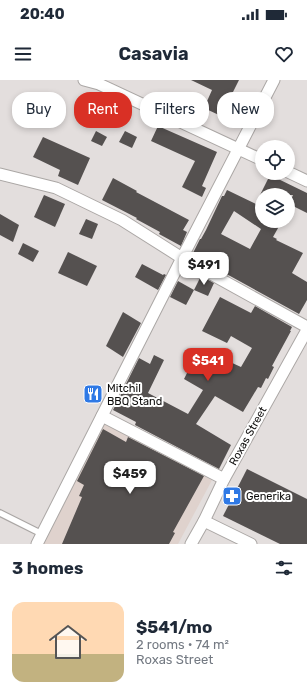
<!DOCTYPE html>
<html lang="en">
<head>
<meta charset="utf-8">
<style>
	:root { --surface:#fff; --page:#f6f6f7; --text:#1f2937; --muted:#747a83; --line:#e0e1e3; --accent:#d93025 }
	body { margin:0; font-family:Rubik,sans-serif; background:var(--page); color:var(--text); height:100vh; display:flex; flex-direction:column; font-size:15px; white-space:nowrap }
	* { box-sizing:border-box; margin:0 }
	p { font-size:13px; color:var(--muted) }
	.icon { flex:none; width:22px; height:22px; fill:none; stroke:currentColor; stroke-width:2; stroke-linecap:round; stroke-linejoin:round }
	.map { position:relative; height:464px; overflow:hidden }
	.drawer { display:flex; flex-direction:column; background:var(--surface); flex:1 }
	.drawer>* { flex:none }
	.hud { position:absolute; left:12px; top:12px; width:283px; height:36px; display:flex; gap:8px }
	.fabs { position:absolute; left:255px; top:60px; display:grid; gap:8px }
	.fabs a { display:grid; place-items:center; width:40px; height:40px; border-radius:50%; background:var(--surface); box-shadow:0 2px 6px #0003; font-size:20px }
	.price { position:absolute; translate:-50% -34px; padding:0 9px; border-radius:8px; background:#fff; color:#222; font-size:13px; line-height:26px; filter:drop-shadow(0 1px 2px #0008) }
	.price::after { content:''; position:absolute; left:50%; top:24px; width:12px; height:9px; margin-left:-6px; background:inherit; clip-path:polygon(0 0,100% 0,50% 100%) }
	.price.active { background:var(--accent); color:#fff }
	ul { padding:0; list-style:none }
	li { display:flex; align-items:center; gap:12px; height:100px; padding:0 12px }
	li+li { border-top:1px solid var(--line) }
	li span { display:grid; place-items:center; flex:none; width:112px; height:80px; border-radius:12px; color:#555 }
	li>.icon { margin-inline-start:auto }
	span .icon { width:48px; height:48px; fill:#fffc; stroke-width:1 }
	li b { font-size:17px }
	h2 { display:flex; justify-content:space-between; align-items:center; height:48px; padding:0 12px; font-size:17px }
	.tag { padding:0 14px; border-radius:16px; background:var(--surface); box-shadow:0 2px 6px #0003; font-size:14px; line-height:36px }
	.tag.active { background:var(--accent); color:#fff }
	.status { display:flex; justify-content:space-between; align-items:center; height:28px; padding:0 20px; background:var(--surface); direction:ltr }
	.status svg { height:11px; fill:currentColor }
	header { display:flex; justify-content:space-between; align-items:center; height:52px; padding:0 12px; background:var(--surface); font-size:18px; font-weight:700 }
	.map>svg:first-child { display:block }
</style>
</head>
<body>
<div class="status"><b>20:40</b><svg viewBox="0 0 49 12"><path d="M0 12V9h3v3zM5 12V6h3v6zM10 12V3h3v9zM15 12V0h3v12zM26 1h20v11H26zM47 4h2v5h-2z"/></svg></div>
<header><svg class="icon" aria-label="menu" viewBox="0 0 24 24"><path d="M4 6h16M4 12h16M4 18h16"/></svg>Casavia<svg class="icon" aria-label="heart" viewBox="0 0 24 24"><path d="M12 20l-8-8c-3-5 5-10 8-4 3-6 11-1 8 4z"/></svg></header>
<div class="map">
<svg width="307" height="464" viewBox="0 0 307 464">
	<rect width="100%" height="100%" fill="#e3dedd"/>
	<polygon fill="#dfd2cd" points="103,343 212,400 178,464 41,464"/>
	<g fill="#555150" fill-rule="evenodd">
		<polygon points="191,0 239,0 221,36 204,28 212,10"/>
		<polygon points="184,19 194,24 190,34 179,28"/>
		<polygon points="158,46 217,72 202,106 206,108 202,117 182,107 195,81 151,61"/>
		<polygon points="96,51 107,57 102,66 91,61"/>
		<polygon points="125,51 137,57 132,68 119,62"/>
		<polygon points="43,57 90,78 78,105 58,96 60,90 33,77"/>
		<polygon points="270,95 307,113 307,133 289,124 293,115 260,115"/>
		<polygon points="113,98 137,111 136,112 189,140 183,150 187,152 181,166 159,154 160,152 136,139 137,138 102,120"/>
		<path d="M 227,110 L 262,127 L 262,141 L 282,141 L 273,157 L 277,159 L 276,160 L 303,173 L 292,193 L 307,202 L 307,220 L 299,234 L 192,175 L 200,159 L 201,159 L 206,150 L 222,116 L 224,116 ZM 234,131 L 261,149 L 250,169 L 221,154 Z"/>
		<polygon points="44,115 65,124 55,147 34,137"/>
		<polygon points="0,134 19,145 13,162 0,155"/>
		<polygon points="86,139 98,144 92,159 79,154"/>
		<polygon points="23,163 39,171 33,182 18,174"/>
		<polygon points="68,172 97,186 87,206 58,193"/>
		<polygon points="142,184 163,195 164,194 166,195 158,210 135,197"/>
		<polygon points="201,196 214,203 208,216 194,210"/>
		<polygon points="178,201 194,210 186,225 170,217"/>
		<polygon points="220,217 251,233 255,226 292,247 290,251 291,251 272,286 274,287 268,299 266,298 261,308 258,307 243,332 215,316 196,344 231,365 219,389 135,345 136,342 113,330 139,278 150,284 154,275 164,280 148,313 188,334 203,310 184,299 189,289 199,294 208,283 225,293 230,282 241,287 252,268 231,256 227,263 202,251"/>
		<polygon points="123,232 141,243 123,277 106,266"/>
		<polygon points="103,349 126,362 128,357 204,396 173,452 175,453 169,464 62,464 82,417 79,416 84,405 77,401"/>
		<polygon points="247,389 307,419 307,464 280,464 223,436"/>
	</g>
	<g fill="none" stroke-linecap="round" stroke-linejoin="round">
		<defs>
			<polyline id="service" points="0,433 42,454"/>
			<g id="minor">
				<polyline points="84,0 99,4 262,80"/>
				<polyline points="288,92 307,101"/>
				<polyline points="0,94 56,108 122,140 182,178 307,247"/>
				<polyline points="102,336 224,399"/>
				<polyline points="204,441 251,464"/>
				<polyline points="37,464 182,178 274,0"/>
				<polyline points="191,464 204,441 224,399 307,250"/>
			</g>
		</defs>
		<use href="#service" stroke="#aba7a5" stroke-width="8"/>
		<use href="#minor" stroke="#aba7a5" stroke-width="13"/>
		<use href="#service" stroke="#fff" stroke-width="5.5"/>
		<use href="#minor" stroke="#fff" stroke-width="11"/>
	</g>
	<defs>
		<symbol id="restaurant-square" viewBox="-11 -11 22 22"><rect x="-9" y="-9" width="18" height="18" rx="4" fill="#2f79e5" stroke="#fff"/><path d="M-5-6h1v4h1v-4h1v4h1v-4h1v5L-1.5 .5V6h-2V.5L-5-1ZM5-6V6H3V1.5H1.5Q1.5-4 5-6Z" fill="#fff"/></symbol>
		<symbol id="pharmacy-square" viewBox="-11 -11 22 22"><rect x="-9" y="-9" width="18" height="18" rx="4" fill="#2f79e5" stroke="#fff"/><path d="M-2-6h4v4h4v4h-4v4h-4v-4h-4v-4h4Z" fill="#fff"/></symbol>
	</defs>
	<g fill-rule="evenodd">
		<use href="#restaurant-square" x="82" y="303" width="22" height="22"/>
		<use href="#pharmacy-square" x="221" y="405" width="22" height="22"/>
	</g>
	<g text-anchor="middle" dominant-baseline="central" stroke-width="4" stroke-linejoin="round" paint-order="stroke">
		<g font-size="11" fill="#0e0d0c" stroke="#fff" text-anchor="start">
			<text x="107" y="308">Mitchil<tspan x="107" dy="13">BBQ Stand</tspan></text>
			<text x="246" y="416">Generika</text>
		</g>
		<g font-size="11" fill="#0e0d0c" stroke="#fff">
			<text transform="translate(248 356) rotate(-61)">Roxas Street</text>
		</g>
	</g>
</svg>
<div class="fabs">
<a><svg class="icon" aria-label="locate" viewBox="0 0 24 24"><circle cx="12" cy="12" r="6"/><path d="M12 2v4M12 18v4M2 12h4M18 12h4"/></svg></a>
<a><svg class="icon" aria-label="layers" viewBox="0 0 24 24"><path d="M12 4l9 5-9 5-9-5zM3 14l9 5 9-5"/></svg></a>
</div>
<b class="price" style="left:204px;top:206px">$491</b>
<b class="price active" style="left:208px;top:302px">$541</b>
<b class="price" style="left:130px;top:415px">$459</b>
<div class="hud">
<a class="tag">Buy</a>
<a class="tag active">Rent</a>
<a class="tag">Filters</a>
<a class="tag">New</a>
</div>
</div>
<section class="drawer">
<h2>3 homes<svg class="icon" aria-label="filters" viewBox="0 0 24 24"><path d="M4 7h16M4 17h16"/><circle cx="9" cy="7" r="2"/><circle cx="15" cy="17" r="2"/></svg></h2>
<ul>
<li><span style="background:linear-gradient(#ffd9b3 65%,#c2b280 0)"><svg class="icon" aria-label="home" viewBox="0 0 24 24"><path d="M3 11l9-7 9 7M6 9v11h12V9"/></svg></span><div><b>$541/mo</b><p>2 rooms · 74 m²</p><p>Roxas Street</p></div></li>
</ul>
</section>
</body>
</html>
